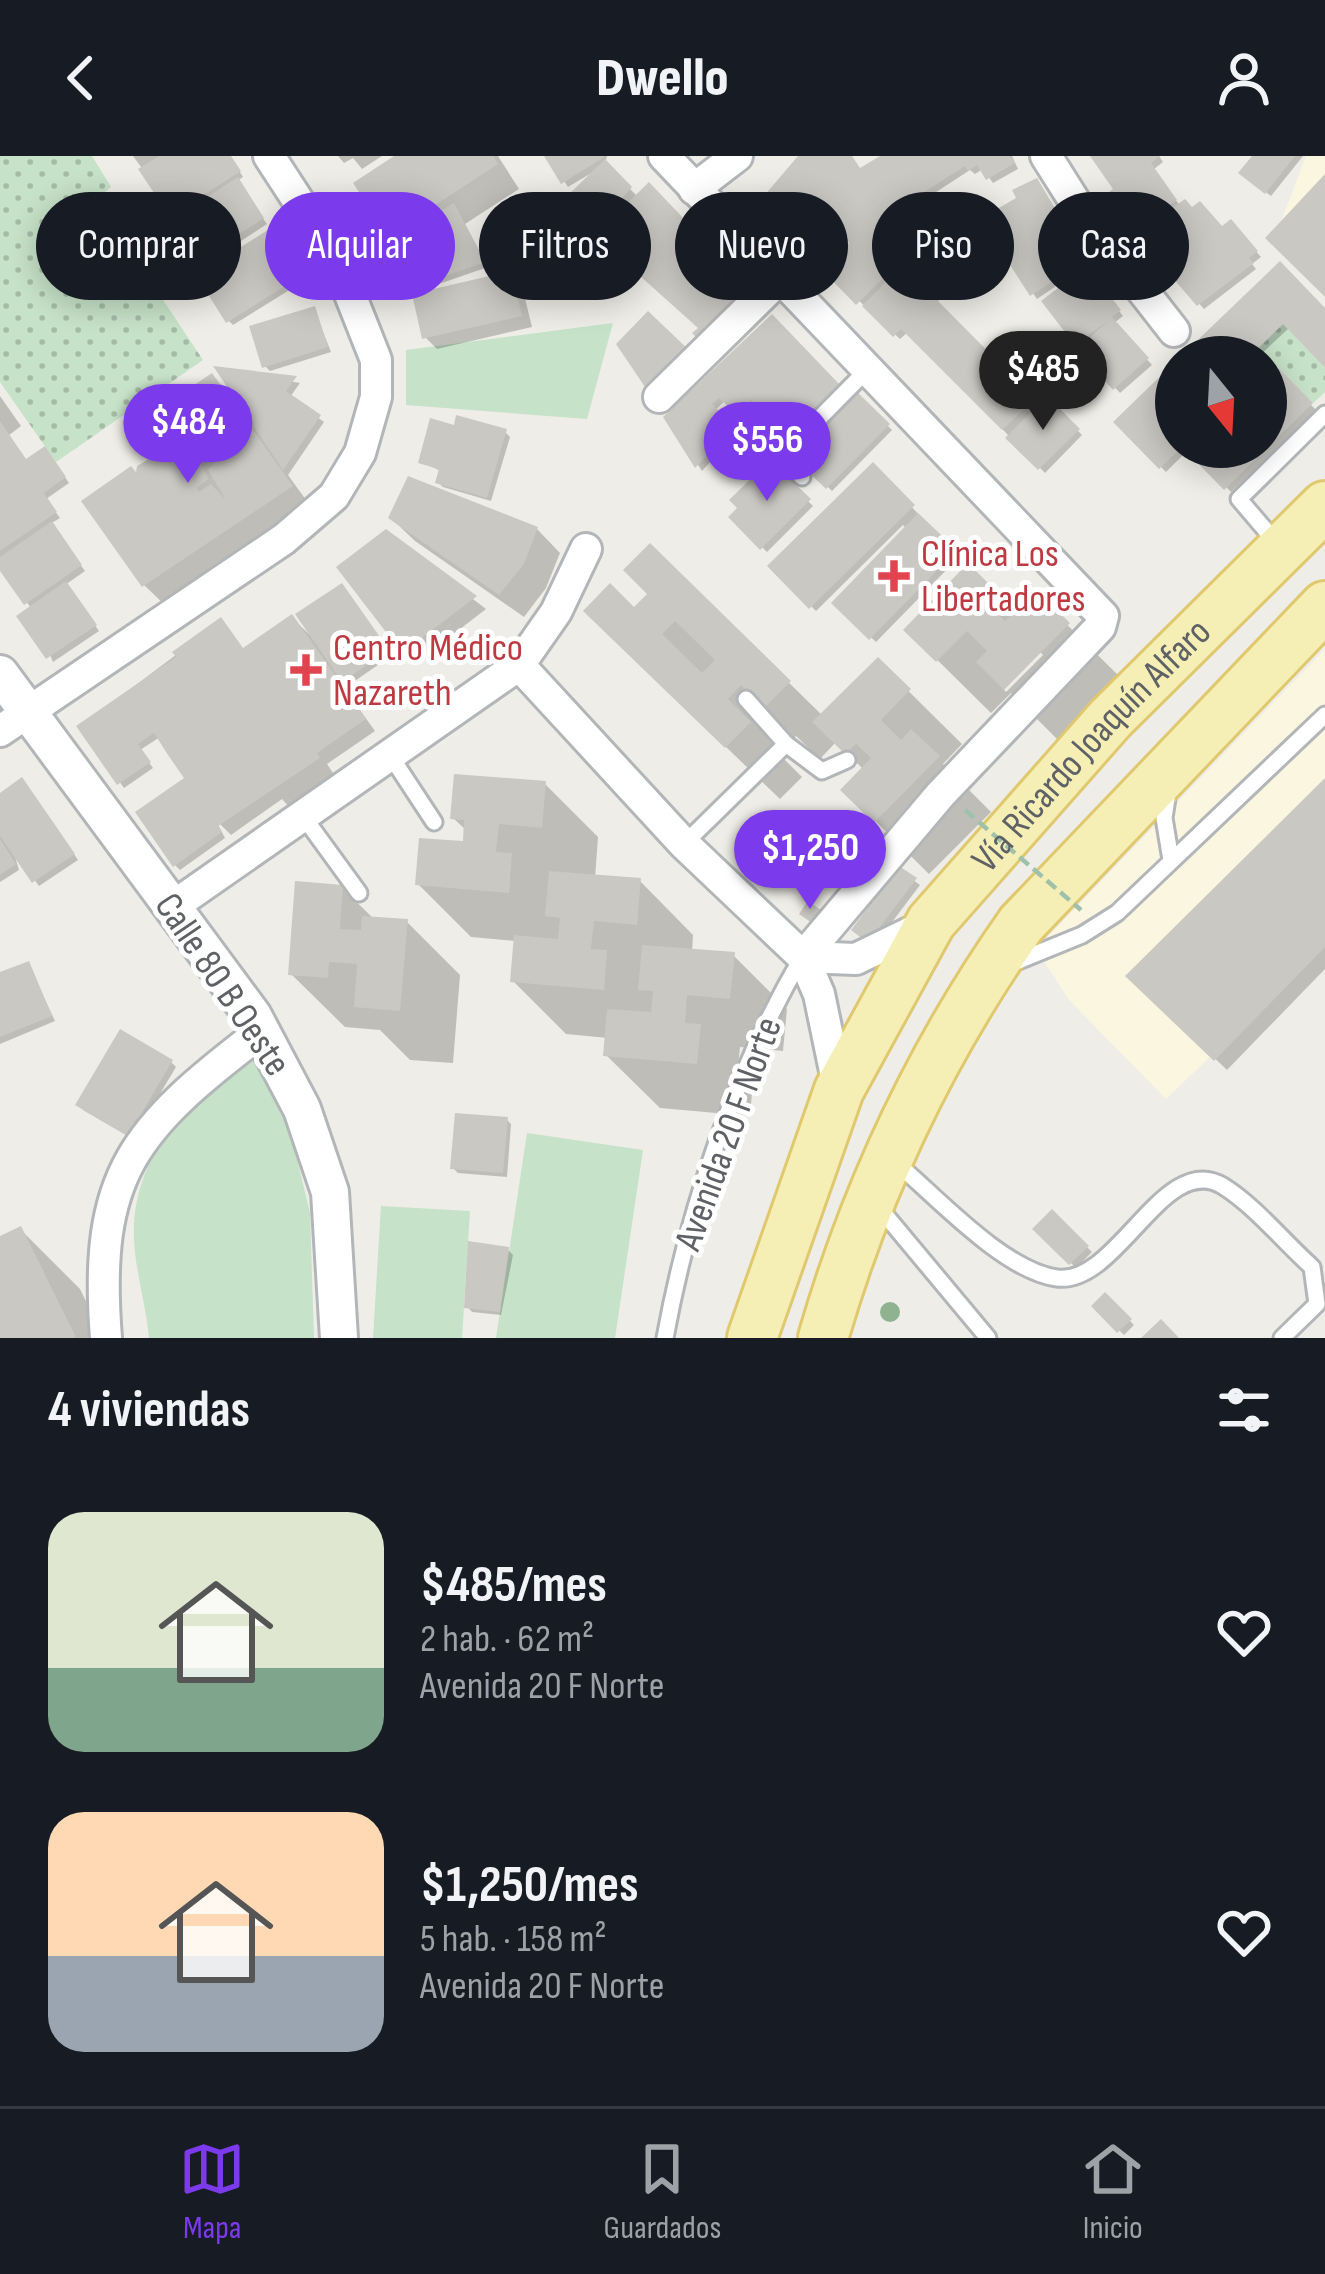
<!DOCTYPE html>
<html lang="es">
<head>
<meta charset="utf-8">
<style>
	:root { --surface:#171b24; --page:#242831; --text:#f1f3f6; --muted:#9ea1a6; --line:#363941; --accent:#7c3aed }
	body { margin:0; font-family:"Sofia Sans Condensed",sans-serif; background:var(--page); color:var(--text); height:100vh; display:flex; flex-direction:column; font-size:45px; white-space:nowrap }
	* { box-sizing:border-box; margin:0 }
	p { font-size:39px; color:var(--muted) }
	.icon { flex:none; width:66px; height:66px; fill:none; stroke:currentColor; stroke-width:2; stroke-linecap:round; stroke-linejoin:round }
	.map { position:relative; height:1182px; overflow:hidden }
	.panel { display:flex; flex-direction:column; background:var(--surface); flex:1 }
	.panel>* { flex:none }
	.guide { position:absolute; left:36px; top:36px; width:1254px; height:108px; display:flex; gap:24px }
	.needle { width:78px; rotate:162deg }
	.tools { position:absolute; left:1155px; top:180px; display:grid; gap:24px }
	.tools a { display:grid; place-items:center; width:132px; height:132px; border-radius:50%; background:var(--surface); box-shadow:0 6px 30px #0003; font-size:60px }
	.price { position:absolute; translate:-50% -102px; padding:0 27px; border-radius:42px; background:var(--accent); color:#fff; font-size:39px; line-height:78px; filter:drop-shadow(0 3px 6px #0008) }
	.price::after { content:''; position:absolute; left:50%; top:72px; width:36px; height:27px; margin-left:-18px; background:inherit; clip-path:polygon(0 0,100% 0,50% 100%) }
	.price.active { background:#222; color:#fff }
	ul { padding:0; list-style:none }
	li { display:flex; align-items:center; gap:36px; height:300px; padding:0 48px }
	li span { display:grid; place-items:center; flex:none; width:336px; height:240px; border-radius:36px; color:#555 }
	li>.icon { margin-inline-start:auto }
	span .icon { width:144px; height:144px; fill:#fffc; stroke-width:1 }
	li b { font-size:51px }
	h2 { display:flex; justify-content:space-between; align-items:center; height:144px; padding:0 48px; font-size:51px }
	.pill { padding:0 42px; border-radius:54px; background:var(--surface); box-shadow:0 6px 30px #0003; font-size:42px; line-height:108px }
	.pill.active { background:var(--accent); color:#fff }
	header { display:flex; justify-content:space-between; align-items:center; height:156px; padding:0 48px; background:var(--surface); font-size:54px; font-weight:800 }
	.menu { display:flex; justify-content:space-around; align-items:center; height:168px; border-top:3px solid var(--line); background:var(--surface); font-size:33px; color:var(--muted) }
	.menu a { display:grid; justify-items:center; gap:6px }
	.menu .active { color:var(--accent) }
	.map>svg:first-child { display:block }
</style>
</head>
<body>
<header><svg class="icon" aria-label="back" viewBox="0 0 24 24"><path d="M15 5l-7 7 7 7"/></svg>Dwello<svg class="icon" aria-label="person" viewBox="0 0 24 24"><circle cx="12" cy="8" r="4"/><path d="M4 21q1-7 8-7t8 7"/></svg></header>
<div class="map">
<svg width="1325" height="1182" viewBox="0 0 1325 1182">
	<defs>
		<pattern id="park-dots" width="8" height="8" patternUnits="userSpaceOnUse" patternTransform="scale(3)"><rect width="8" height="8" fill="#c6e2c8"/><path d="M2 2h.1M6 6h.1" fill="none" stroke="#a4bba6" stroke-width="1.8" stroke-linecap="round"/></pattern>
	</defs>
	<rect width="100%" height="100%" fill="#eeede7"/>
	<g fill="#faf6e0">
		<polygon points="1306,0 1325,0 1325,142 1272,89"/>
		<polygon points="1325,493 1325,791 1166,943 1069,844 1036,793"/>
	</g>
	<g fill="#c6e2c8">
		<polygon points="613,167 587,263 406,249 406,194"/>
		<path d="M 248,892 L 291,978 L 310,1057 L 314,1182 L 149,1182 C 146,1146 132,1105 134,1069 C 139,990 193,941 248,892 Z"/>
		<polygon points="527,977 643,994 615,1182 496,1182"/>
		<polygon points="381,1050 470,1055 462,1182 373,1182"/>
	</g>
	<g fill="url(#park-dots)">
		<polygon points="0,0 92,0 111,31 96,43 203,204 56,306 0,226"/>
		<polygon points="1283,168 1325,212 1325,236 1313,247 1279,212 1266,225 1266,201 1249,201"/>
	</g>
	<g fill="#0003" fill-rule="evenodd">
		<polygon points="133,0 230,0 243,21 237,25 267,68 210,105"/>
		<polygon points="338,0 382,0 362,13 353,2 344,7"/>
		<polygon points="400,0 498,0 519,33 465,68 488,111 436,129 418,99 414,102 390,78"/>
		<polygon points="548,0 607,0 605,8 638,41 649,30 721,102 637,113 623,128 586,92 595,84 562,50 593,16 568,31"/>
		<polygon points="801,0 851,0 861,15 886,0 1012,0 1018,13 993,27 983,13 975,18 970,14 893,64 935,80 902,112 911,122 940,93 965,118 936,147 1039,252 1047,244 1082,279 1045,317 908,176 900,183 826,114 853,88 842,69 811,99 761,48"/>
		<polygon points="1094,0 1159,0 1163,6 1154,13 1180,50 1222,74 1231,67 1261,101 1252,108 1256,113 1204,153 1173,118 1164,125 1130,85 1103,44 1118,34"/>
		<polygon points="1256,0 1303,0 1271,40 1247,22"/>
		<polygon points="1041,31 1065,70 1047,82 1075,123 1091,119 1123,160 1114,167 1152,209 1120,237 1096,211 1104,203 1089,186 1082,192 1077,187 1065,124 1037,143 1011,105 982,124 977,119 988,62"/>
		<polygon points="276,81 304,125 233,169 229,165"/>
		<polygon points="1280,109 1325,156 1325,207 1290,171 1258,201 1184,201"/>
		<polygon points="510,118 522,130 532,171 437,193 425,181"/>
		<polygon points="314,153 331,196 270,215 265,210"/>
		<polygon points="772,162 844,237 780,302 764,286 792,258 785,250 773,262 758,247 743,261 726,244 714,255 737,276 702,315 667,261 729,201 771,240 775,236 736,198"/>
		<polygon points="1176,209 1176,291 1266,291 1266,229 1279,216 1316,254 1231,336 1189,293 1166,316 1117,266"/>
		<polygon points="219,214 300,227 290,241 324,266 288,319 314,355 168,452 144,429 138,321 190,282 211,221 239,244"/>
		<polygon points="855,238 892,274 832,335 795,299"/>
		<polygon points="0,240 21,270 8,280 27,306 49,299 69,327 46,343 60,362 50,368 85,415 65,429 99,475 53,506 31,452 0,409"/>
		<polygon points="505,276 510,281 491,345 443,331 438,326 441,315 421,306"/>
		<polygon points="770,308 813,350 767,396 732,361"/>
		<polygon points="873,310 959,401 876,486 836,447 907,373 903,369 816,455 771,410"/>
		<polygon points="391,362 537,373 560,397 546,432 524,461 415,385"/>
		<polygon points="386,377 486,453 416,507 340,412"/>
		<polygon points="650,391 823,560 878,505 962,588 943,608 991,656 929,718 844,634 864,614 836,586 820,603 796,580 779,598 802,621 780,643 640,508 634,455 651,438"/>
		<path d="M 968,412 L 1016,459 L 1036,438 L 1121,522 L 1059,585 L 1011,537 L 991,557 L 907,474 ZM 1039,495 L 1043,499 L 1006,536 L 1002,531 Z"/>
		<polygon points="346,435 391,500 349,529 337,522 375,575 327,608 335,620 290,652 282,643 231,679 215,663 225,682 180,714 175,709 194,636 160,581 140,594 153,612 124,632 80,571 221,465 244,496 292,462 310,479"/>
		<polygon points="1325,627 1325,813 1227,914 1129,820"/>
		<polygon points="545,628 598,681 595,722 640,725 693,779 692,796 733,799 787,853 783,895 740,891 738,910 753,925 750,960 660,952 606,899 608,882 566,878 513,825 516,785 471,781 418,728 466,688 467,675 453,662"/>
		<polygon points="27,630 78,704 39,730 13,694 19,714 0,726 0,640"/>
		<polygon points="899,714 920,729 874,790 855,774"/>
		<polygon points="342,732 374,763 407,766 460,819 453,907 410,904 380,874 345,871 291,818"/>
		<polygon points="28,808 55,865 0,888 0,820"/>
		<polygon points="171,906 176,911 133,983 83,954"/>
		<polygon points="506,963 511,968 507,1021 458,1017 453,1012"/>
		<polygon points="1052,1057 1092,1096 1076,1112 1036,1073"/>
		<polygon points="20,1073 80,1133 104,1182 0,1182 0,1083"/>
		<polygon points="508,1094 513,1099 501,1159 472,1156 467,1150"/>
		<polygon points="1105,1140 1134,1169 1124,1179 1095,1150"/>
	</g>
	<g fill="#cac8c3" fill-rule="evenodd">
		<polygon points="159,0 231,0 241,15 170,61 138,13"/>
		<polygon points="394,0 493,0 498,8 388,80 353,27"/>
		<polygon points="544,0 606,0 561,28"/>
		<polygon points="798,0 852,0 860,12 880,0 1010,0 1015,7 986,24 977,9 968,15 965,10 888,59 932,74 856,149 822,114 849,87 836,65 804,96 757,48"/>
		<polygon points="1090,0 1160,0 1151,7 1177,44 1125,80 1099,43 1113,33"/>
		<polygon points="1252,0 1295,0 1265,38 1238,17"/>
		<polygon points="605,3 632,31 588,81 557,50"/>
		<polygon points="1325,18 1325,141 1265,82"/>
		<polygon points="238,21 264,62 202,102 176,61"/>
		<polygon points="1037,22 1062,64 1045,76 1070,114 1030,140 1005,101 975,121 944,70 982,49 987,59 1016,42 1012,34"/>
		<polygon points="649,26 754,137 703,188 692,177 698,172 630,111 616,125 582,92"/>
		<polygon points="1185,43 1192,51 1200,45 1222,70 1231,63 1258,95 1249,102 1254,107 1197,150 1171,120 1179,113 1175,108 1157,122 1126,84"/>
		<polygon points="454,47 485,106 429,126 403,77"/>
		<polygon points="271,72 301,120 226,167 196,119"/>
		<polygon points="940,89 962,111 933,140 1035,243 1002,274 901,173 893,181 862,150 903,109 911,117"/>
		<polygon points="1280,105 1325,152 1325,212 1283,168 1249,201 1180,201"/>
		<polygon points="1087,110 1121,154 1112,161 1149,202 1113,234 1092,211 1100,203 1085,186 1109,164 1075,189 1041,145"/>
		<polygon points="511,115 522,160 422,183 412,138"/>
		<polygon points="315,150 328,191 262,212 249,170"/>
		<polygon points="648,155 692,197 649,237 616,188"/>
		<polygon points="772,158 841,230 773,300 760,286 788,258 778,248 767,259 751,244 737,259 719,242 712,248 734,270 695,312 663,261"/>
		<polygon points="1176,205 1176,291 1182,291 1159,313 1113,266"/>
		<polygon points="213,210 297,220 286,235 321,259 283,314"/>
		<polygon points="1279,212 1313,247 1224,334 1182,291 1266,291 1266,225"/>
		<path d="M 212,217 L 293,330 L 142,431 L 81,345 L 131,310 L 136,316 L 137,310 L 186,282 L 163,250 ZM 211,287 L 219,301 L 208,314 L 226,344 L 211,328 L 199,336 L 196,332 L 208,323 L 197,297 Z"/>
		<polygon points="855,234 890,268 826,333 791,299"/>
		<polygon points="1047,240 1080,273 1038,314 1005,282"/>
		<polygon points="456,259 507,273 487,342 435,327 439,313 418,307 430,262 454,269"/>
		<polygon points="0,265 26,303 45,290 66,321 44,337 57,356 0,395"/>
		<polygon points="770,304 811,343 760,394 728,361 737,352 729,344"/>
		<polygon points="873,306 915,349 809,453 767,410"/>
		<polygon points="408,320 538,371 524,408 499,439 388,362"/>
		<polygon points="918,357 957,394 869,484 831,447"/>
		<polygon points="52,365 82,409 24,449 0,415 0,401"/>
		<polygon points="386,373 477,440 402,497 336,411"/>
		<path d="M 650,387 L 791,525 L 764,552 L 741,529 L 728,543 L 751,566 L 725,592 L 583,455 L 610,427 L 634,451 L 647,438 L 623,414 ZM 675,465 L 715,504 L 702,517 L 662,478 Z"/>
		<polygon points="968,407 1001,440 990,450 1005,465 1036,434 1070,467 1004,534 976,506 987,495 967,475 936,506 903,474"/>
		<polygon points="66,425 97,469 46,503 16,460"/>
		<polygon points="342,427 389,494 342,526 295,458"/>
		<polygon points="292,458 366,563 317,597 320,602 218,670 222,676 173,711 135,656 184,622 168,599 154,577 138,588 151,606 117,629 76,570 176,501 172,496 221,461 243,492"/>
		<polygon points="878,501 911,533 881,564 901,584 911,573 940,600 874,667 840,634 871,602 856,588 845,598 812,566"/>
		<polygon points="454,618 546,625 542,672 499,668 496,696 512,697 509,737 415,729 419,682 463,685 464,664 450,663"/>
		<polygon points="22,621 75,698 32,727 0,680 0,637"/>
		<polygon points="1325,622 1325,791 1214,905 1125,820"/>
		<polygon points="0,683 16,708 0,719"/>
		<polygon points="899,710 917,722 868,787 851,774"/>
		<polygon points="549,715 641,722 637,769 594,765 591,793 607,794 604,834 510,826 514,779 558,783 560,762 545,760"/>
		<polygon points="295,725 343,729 340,773 361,774 362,760 408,763 400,855 354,851 357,808 329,806 328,822 288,819"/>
		<polygon points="808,745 821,754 812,767 799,758"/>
		<polygon points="642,789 735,796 730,843 687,839 685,867 701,868 697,908 603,900 607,853 651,856 653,835 638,834"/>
		<polygon points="29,805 52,860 0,881 0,816"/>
		<polygon points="120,873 173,904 128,980 75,949"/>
		<polygon points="455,957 508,961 503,1017 450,1013"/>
		<polygon points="1052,1053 1089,1090 1069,1109 1032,1073"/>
		<polygon points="21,1070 75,1179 75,1182 0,1182 0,1080"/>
		<polygon points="468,1085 509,1091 500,1156 464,1152"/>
		<polygon points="1105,1136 1132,1163 1117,1177 1091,1150"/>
		<polygon points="1161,1163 1179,1182 1141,1182"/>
	</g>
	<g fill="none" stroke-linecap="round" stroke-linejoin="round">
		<defs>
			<g id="service">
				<polyline points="802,321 781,301 869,212"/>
				<polyline points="1280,391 1239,343 1325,258"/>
				<polyline points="746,543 786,588"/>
				<polyline points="390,599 434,666"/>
				<polyline points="1168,636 1164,662 1171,704"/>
				<polyline points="303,660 359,737"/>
				<polyline points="684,688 786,588 822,615 847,604"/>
				<polyline points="1011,808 1082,779 1117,757 1325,559"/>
				<path d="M 893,1004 C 934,1038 1003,1115 1057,1122 C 1117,1130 1164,994 1223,1030 C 1255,1050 1284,1086 1312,1111 L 1317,1148 L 1282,1182"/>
				<polyline points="877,1049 988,1182"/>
				<path d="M 665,1182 C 689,1051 734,918 801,803"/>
			</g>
			<g id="minor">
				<polyline points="664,0 1103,460 1100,471 940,639 803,801"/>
				<polyline points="1046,0 1082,57 1174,175"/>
				<polyline points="694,33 737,0"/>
				<polyline points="659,241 781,121"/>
				<polyline points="519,509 684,688 803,801 819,838 839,934"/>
				<polyline points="0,575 284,383 334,340 360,297 376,241 376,204 336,103 269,0"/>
				<polyline points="172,751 519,509 556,456 586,393"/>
				<polyline points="803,801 856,803 926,769"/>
				<path d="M 106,1182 C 93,1017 134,973 261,876"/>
			</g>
			<polyline id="tertiary" points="0,518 253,860 302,953 330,1036 339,1182"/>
			<g id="primary">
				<path id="s1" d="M 752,1182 L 839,934 L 931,766 L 1111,562 L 1325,350"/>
				<path d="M 823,1182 C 866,1034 932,894 1021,768 L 1325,450"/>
			</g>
		</defs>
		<use href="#service" stroke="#b3b6b9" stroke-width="21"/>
		<use href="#minor" stroke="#b3b6b9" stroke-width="36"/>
		<use href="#tertiary" stroke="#b3b6b9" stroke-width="42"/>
		<use href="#primary" stroke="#e0c86e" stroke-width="54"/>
		<use href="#service" stroke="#fff" stroke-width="15"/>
		<use href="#minor" stroke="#fff" stroke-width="30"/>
		<use href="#tertiary" stroke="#fff" stroke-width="36"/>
		<use href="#primary" stroke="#f5efb5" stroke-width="48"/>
		<polyline stroke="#9fc1ab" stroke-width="4.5" stroke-dasharray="12 6" stroke-linecap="butt" points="965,654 1081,754"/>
	</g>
	<circle fill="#8fb290" cx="890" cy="1156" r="10"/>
	<g fill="#e0444e" stroke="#fff" stroke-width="4.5">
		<path d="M888 402h12v12h12v12h-12v12h-12v-12h-12v-12h12z"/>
		<path d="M300 496h12v12h12v12h-12v12h-12v-12h-12v-12h12z"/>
	</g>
	<g text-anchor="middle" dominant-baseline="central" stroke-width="10" stroke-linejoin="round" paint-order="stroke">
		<g font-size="39" fill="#be3a42" stroke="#fff" text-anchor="start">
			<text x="921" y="398">Clínica Los<tspan x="921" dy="45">Libertadores</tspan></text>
			<text x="333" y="492">Centro Médico<tspan x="333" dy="45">Nazareth</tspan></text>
		</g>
		<g font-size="39" fill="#5e6165" stroke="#fff">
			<text stroke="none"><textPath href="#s1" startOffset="693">Vía Ricardo Joaquín Alfaro</textPath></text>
			<text transform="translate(222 829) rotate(56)">Calle 80 B Oeste</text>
			<text transform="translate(729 978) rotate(-70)">Avenida 20 F Norte</text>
		</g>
	</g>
</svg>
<div class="tools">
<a><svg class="needle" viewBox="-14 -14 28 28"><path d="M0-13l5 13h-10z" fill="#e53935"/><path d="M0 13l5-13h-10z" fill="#9ea1a6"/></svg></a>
</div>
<b class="price active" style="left:1043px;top:277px">$485</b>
<b class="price" style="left:188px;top:330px">$484</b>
<b class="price" style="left:767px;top:348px">$556</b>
<b class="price" style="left:810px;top:756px">$1,250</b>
<div class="guide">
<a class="pill">Comprar</a>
<a class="pill active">Alquilar</a>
<a class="pill">Filtros</a>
<a class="pill">Nuevo</a>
<a class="pill">Piso</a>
<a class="pill">Casa</a>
</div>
</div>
<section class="panel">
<h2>4 viviendas<svg class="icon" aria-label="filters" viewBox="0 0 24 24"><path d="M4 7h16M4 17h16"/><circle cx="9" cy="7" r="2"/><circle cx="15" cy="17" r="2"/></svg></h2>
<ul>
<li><span style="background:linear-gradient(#dfe7d0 65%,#7fa58c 0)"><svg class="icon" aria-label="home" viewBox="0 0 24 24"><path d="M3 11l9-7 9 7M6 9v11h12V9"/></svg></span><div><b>$485/mes</b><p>2 hab. · 62 m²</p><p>Avenida 20 F Norte</p></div><svg class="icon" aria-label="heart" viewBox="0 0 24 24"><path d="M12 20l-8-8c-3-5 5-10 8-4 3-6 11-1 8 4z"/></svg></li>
<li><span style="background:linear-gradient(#ffd9b3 60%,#9aa5b1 0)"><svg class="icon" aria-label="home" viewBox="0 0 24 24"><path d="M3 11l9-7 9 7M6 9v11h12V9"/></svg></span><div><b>$1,250/mes</b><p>5 hab. · 158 m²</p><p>Avenida 20 F Norte</p></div><svg class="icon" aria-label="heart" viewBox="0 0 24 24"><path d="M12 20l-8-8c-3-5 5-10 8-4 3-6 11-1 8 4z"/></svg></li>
</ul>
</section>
<nav class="menu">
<a class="active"><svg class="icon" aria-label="map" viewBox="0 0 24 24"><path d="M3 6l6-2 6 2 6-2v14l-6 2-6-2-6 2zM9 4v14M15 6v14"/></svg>Mapa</a>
<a><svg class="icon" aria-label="saved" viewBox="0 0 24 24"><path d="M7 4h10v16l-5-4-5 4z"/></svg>Guardados</a>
<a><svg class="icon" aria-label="home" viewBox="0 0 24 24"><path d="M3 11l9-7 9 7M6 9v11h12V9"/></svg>Inicio</a>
</nav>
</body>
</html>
